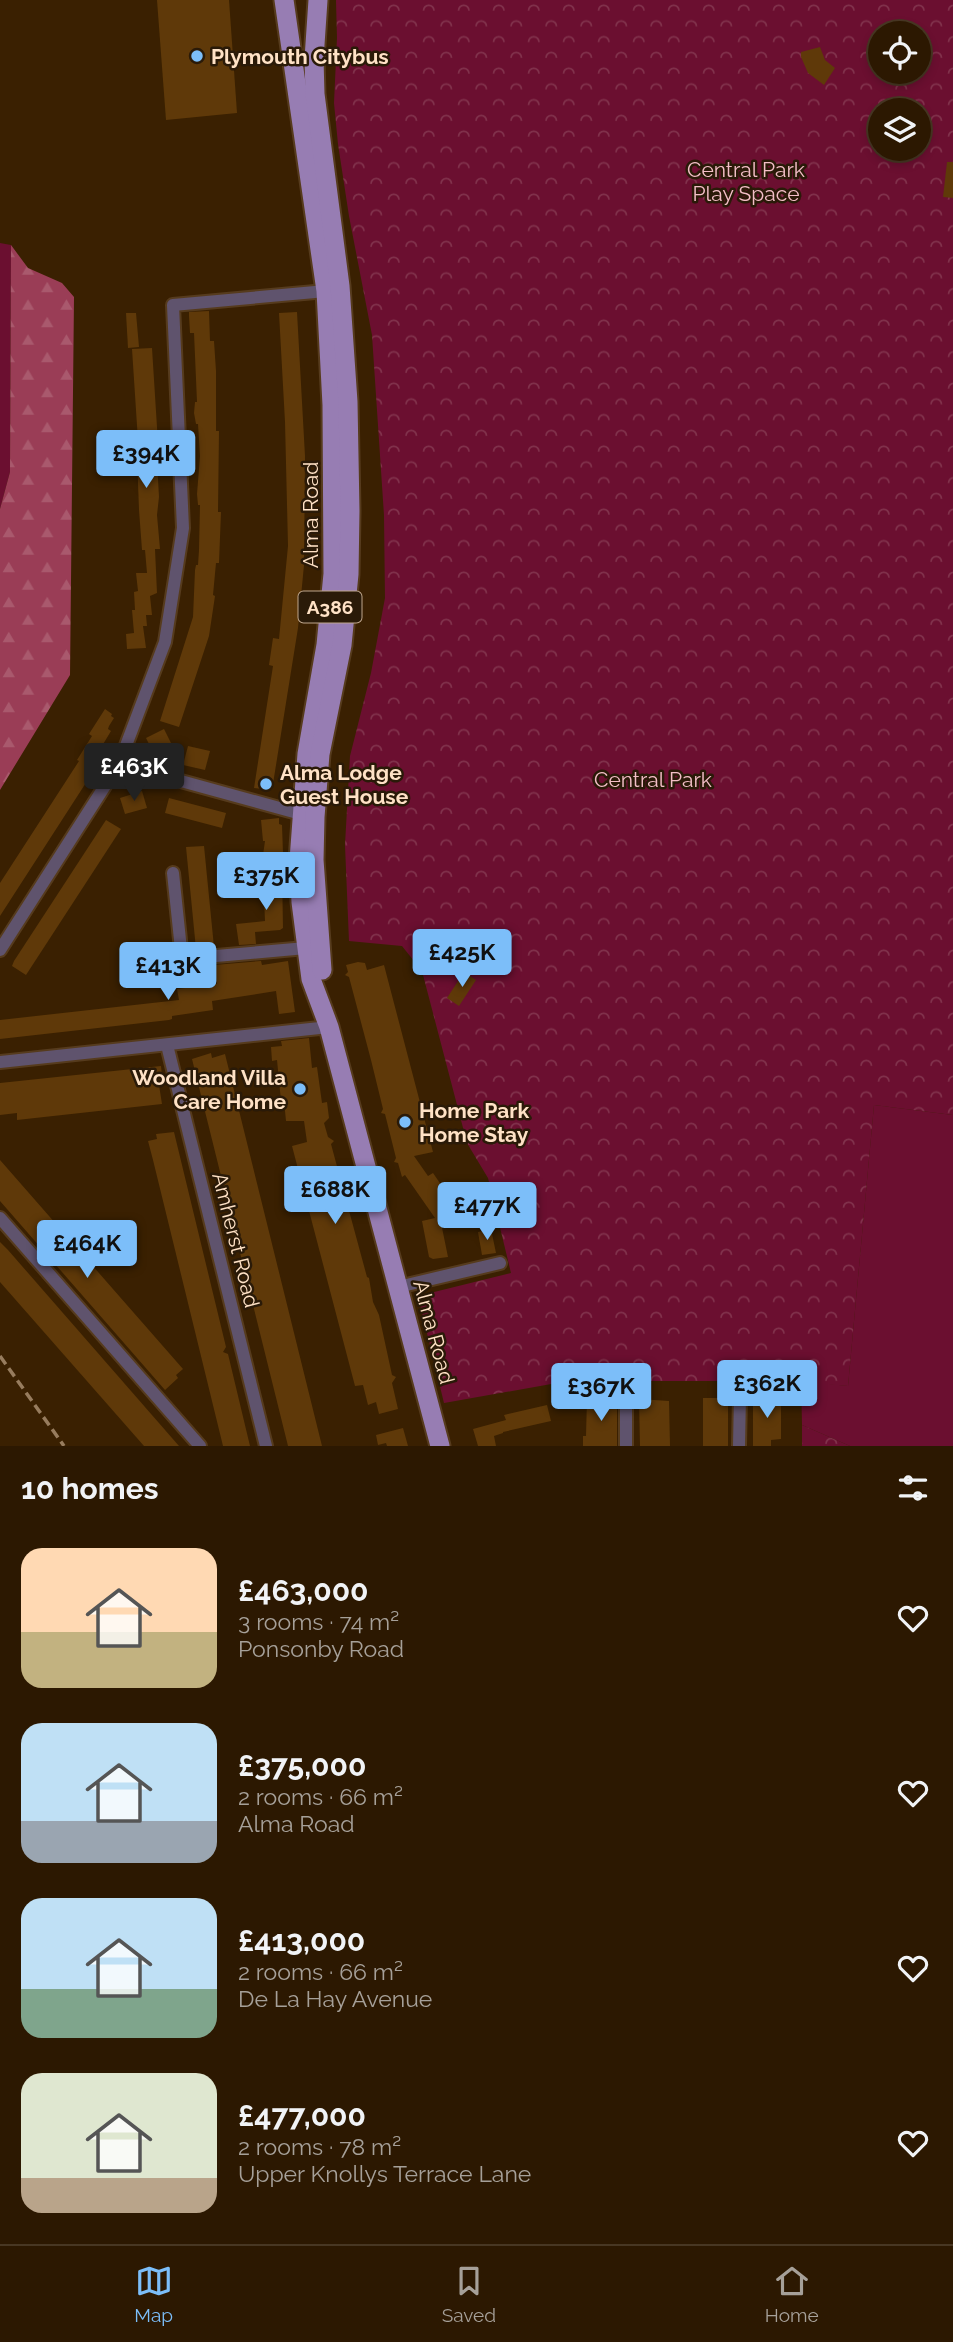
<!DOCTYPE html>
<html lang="en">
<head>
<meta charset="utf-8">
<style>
	:root { --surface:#2c1801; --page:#382510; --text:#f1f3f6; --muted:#a6a099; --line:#483723; --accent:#7cbef9 }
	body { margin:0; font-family:Raleway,sans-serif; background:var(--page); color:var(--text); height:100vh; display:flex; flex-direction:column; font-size:26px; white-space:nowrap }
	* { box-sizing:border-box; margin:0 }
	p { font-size:23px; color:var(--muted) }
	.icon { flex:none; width:38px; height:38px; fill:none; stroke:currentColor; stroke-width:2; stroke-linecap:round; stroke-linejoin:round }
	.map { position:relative; height:1446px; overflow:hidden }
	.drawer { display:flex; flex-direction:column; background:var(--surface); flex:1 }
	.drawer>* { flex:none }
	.controls { position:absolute; left:868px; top:21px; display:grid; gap:14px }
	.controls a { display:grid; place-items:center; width:63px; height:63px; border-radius:50%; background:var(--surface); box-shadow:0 4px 10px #0003,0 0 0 2px var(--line); font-size:35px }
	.price { position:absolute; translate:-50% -60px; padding:0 16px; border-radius:7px; background:var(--accent); color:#111; font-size:23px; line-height:46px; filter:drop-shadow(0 2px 4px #0008) }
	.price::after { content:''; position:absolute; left:50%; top:42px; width:21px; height:16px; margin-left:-10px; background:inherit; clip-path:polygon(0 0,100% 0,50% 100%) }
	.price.selected { background:#222; color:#fff }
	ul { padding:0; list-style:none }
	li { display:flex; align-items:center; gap:21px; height:175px; padding:0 21px }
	li span { display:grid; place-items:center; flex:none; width:196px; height:140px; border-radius:21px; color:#555 }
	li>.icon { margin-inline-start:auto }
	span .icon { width:84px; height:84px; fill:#fffc; stroke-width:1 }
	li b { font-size:30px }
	h2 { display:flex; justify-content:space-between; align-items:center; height:84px; padding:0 21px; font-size:30px }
	.tabs { display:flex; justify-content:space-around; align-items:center; height:98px; border-top:2px solid var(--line); background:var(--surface); font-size:19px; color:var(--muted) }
	.tabs a { display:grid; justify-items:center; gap:4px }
	.tabs .selected { color:var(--accent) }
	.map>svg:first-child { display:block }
</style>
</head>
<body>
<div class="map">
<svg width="953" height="1446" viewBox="0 0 953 1446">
	<defs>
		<pattern id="forest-firs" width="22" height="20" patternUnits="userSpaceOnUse" patternTransform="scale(1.75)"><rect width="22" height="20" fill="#9a3d56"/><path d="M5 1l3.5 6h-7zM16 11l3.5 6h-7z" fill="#a9596d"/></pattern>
		<pattern id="park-crowns" width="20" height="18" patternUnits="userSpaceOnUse" patternTransform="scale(1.75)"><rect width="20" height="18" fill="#6b0f30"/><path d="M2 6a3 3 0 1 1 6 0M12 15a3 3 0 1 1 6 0" fill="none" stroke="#81324c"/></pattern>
	</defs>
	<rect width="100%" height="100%" fill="#3a2001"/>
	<g fill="#6b0f30">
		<polygon points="0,243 11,245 10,472 0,509"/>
		<polygon points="874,1105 953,1115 953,1446 850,1446 802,1425 801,1381 848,1386"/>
	</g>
	<polygon fill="url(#forest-firs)" points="11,245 28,268 62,283 74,297 70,675 0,790 0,509 10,472"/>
	<g fill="url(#park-crowns)" fill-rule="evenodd">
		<path d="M 336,0 L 953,0 L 953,1115 L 874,1105 L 848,1386 L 782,1381 L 568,1381 L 444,1403 L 418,1296 L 511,1273 L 488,1178 L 467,1143 L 422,971 L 402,946 L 349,941 L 345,845 L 350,756 L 371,673 L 385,598 L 384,515 L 372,335 L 349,216 L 338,144 L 334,103 L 337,38 ZM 880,33 L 919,33 L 919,72 L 880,72 ZM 880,110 L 919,110 L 919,149 L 880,149 Z"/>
		<polygon points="802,1425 850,1446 802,1446"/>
	</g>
	<g fill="#5f3909">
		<polygon points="157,0 229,0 237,113 166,120"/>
		<polygon points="820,47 825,60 835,68 824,85 808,73 801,57 801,52"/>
		<polygon points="947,162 953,162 953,198 943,197"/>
		<polygon points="209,311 210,341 214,341 216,371 216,431 219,431 218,512 221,512 219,563 216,563 213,595 215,596 209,636 179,727 160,721 193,617 195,570 196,565 198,565 199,550 200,505 198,505 197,494 200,456 198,424 196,424 194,413 195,402 197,402 194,333 190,333 189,316 189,312"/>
		<polygon points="297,312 305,456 304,565 298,628 272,790 254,788 273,666 269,665 273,638 279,639 288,546 285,422 279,313"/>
		<polygon points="126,313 136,313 139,347 128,348"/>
		<polygon points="152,348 158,443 156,443 159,497 157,515 160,549 155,549 157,593 150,596 152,615 146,615 147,626 143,626 146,648 127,649 126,634 134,633 132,610 135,610 134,592 138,591 136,573 147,573 145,550 142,550 139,510 137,456 139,456 132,349"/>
		<polygon points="105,709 112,714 111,716 114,718 109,726 108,729 111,731 102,746 105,748 89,774 91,775 0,916 0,883 79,761 77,760 92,736 89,734"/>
		<polygon points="164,729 174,749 156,758 146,738"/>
		<polygon points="188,746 210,751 205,770 183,765"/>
		<polygon points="142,791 147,808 125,814 120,798"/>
		<polygon points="169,798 226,813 222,828 165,813"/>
		<polygon points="279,818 279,824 282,825 283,853 275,852 274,863 262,862 265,841 263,841 261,820"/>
		<polygon points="106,820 121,829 26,975 12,966 14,961"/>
		<polygon points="204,846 214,947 196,949 186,847"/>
		<polygon points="267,871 282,871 283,928 280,930 255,932 256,944 239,945 236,924 265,921 264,898 268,898"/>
		<polygon points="261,961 262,965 288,961 295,1012 279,1014 276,991 212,1001 213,1010 172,1016 172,1019 169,1020 0,1039 0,1020 179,1000 177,989 217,984 214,965"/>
		<polygon points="358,962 365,963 367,970 384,965 433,1152 414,1156 428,1176 433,1173 444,1189 450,1184 458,1195 438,1208 448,1257 433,1259 429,1257 422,1221 435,1218 405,1175 402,1177 398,1163 394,1162 396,1158 385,1114 381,1113 383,1109 371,1060 349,977 345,975 348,972 346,965"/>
		<polygon points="464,972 476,980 459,1006 447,998"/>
		<polygon points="309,1038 312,1068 317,1067 322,1103 327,1102 329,1118 324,1123 328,1137 334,1141 331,1144 338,1170 367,1277 369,1278 373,1302 379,1315 392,1375 396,1377 392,1383 398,1409 379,1414 376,1402 368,1405 363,1385 355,1386 292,1146 307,1142 304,1121 286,1121 284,1101 281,1101 277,1060 272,1061 271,1047 282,1046 281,1041"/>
		<polygon points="211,1053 212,1058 225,1054 322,1446 288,1446 192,1059"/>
		<polygon points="161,1066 163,1085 159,1085 162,1104 17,1120 17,1113 0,1115 0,1083"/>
		<polygon points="174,1132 226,1347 223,1352 228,1354 250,1446 223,1446 153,1160 148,1141 157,1139 156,1134"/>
		<polygon points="0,1160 183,1369 176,1375 178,1378 165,1390 0,1201"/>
		<polygon points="491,1229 496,1253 482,1255 478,1232"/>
		<polygon points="0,1242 8,1250 179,1446 144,1446 0,1282"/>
		<polygon points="753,1397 781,1397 781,1439 771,1440 771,1446 753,1446"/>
		<polygon points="587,1398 617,1398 617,1446 583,1446 583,1436 586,1436"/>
		<rect x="703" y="1398" width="25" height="48"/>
		<polygon points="639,1399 669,1401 670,1446 640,1446"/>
		<polygon points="547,1405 551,1421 503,1432 503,1433 494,1436 496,1446 478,1446 473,1429 506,1420 504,1415"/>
		<polygon points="403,1428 408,1446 387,1446 386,1443 378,1445 376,1435"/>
	</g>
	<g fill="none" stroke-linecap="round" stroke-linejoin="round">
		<defs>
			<g id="minor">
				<polyline points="119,764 301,814"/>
				<polyline points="173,873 182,959 306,948"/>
				<polyline points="0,950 119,764 165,642 183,528 173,305 326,291"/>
				<polyline points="167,1045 266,1446"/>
				<polyline points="0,1062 329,1027"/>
				<polyline points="0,1218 200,1446"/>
				<polyline points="398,1287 500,1263"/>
				<polyline points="626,1396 626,1446"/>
				<polyline points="739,1446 740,1395"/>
			</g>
			<g id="primary">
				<polyline points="284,0 326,291 332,405 333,574 326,645 307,754 299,860 301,902 311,979 329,1027 440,1446"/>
				<polyline points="318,0 314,59 315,94 340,286 348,402 350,511 349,574 342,645 320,754 315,817 314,860 322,970"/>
			</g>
		</defs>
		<use href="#minor" stroke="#563b1d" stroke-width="16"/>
		<use href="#primary" stroke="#563b1d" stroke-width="23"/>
		<use href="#minor" stroke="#5f536d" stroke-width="12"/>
		<use href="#primary" stroke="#977db3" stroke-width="19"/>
		<polyline stroke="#977c5e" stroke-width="3.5" stroke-dasharray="10 5" stroke-linecap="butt" points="0,1356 64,1446"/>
	</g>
	<g fill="#7cbef9" stroke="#2a1a08" stroke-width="2.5">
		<circle cx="197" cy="56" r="7"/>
		<circle cx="266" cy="784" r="7"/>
		<circle cx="300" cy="1089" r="7"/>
		<circle cx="405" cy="1122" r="7"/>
	</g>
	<g text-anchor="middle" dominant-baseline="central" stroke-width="5" stroke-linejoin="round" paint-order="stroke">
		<rect fill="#2a1a08" stroke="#bfa68d" stroke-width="2" x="298.5" y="591.5" width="63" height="31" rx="5"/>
		<g font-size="19" font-weight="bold" fill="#ffe2c6">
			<text x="330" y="607">A386</text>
		</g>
		<g font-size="21" font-weight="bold" fill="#ffe2c6" stroke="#2a1a08" text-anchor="start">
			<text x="211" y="56">Plymouth Citybus</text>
			<text x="280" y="772">Alma Lodge<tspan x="280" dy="24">Guest House</tspan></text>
			<text x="286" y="1077" text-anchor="end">Woodland Villa<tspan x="286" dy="24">Care Home</tspan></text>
			<text x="419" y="1110">Home Park<tspan x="419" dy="24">Home Stay</tspan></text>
		</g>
		<g font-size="21" fill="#f3bec7" stroke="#2a1a08">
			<text x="746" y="169">Central Park<tspan x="746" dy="24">Play Space</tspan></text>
			<text x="653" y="779">Central Park</text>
		</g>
		<g font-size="21" fill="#ffe2c6" stroke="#2a1a08">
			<text transform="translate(310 515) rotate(-90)">Alma Road</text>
			<text transform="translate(236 1240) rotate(76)">Amherst Road</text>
			<text transform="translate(434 1332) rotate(75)">Alma Road</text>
		</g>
	</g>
</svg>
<div class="controls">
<a><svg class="icon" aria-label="locate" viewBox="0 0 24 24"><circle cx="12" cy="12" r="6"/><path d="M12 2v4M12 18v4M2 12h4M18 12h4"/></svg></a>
<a><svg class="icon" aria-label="layers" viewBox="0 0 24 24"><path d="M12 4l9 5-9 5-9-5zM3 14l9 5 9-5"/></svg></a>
</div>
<b class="price" style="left:146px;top:490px">£394K</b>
<b class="price selected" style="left:134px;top:803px">£463K</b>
<b class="price" style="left:266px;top:912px">£375K</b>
<b class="price" style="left:462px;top:989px">£425K</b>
<b class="price" style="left:168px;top:1002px">£413K</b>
<b class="price" style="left:335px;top:1226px">£688K</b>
<b class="price" style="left:487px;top:1242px">£477K</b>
<b class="price" style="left:87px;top:1280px">£464K</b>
<b class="price" style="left:767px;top:1420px">£362K</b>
<b class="price" style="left:601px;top:1423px">£367K</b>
</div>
<section class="drawer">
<h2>10 homes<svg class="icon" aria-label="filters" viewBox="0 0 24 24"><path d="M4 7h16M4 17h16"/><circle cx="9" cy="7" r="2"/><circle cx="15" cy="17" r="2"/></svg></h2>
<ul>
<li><span style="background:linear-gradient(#ffd9b3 60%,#c2b280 0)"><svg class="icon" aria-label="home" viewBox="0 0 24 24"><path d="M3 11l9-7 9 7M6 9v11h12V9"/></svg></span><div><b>£463,000</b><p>3 rooms · 74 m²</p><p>Ponsonby Road</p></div><svg class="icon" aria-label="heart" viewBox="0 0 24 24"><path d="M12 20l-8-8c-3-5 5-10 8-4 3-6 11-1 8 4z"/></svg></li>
<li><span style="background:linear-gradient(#bfe0f5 70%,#9aa5b1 0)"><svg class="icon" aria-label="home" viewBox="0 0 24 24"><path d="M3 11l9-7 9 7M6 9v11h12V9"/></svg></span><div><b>£375,000</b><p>2 rooms · 66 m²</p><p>Alma Road</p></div><svg class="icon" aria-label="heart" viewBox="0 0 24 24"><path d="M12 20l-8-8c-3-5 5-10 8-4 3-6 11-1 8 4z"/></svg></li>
<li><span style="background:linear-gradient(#bfe0f5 65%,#7fa58c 0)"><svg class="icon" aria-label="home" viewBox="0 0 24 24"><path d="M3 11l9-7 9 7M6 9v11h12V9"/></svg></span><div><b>£413,000</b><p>2 rooms · 66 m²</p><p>De La Hay Avenue</p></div><svg class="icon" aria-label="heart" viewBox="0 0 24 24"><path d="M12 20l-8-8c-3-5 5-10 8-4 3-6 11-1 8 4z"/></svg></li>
<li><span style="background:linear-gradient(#dfe7d0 75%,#b9a48a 0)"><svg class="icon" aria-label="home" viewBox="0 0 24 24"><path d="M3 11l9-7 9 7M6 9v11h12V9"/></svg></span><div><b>£477,000</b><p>2 rooms · 78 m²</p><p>Upper Knollys Terrace Lane</p></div><svg class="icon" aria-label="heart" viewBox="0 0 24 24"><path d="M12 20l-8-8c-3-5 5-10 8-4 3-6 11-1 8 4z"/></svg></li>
</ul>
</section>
<nav class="tabs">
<a class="selected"><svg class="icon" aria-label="map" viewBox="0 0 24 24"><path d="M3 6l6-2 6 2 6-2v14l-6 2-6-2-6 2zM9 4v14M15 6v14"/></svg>Map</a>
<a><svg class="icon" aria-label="saved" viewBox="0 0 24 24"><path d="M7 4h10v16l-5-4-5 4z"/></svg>Saved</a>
<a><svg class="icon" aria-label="home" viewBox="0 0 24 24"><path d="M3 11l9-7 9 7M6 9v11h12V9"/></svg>Home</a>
</nav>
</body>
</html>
